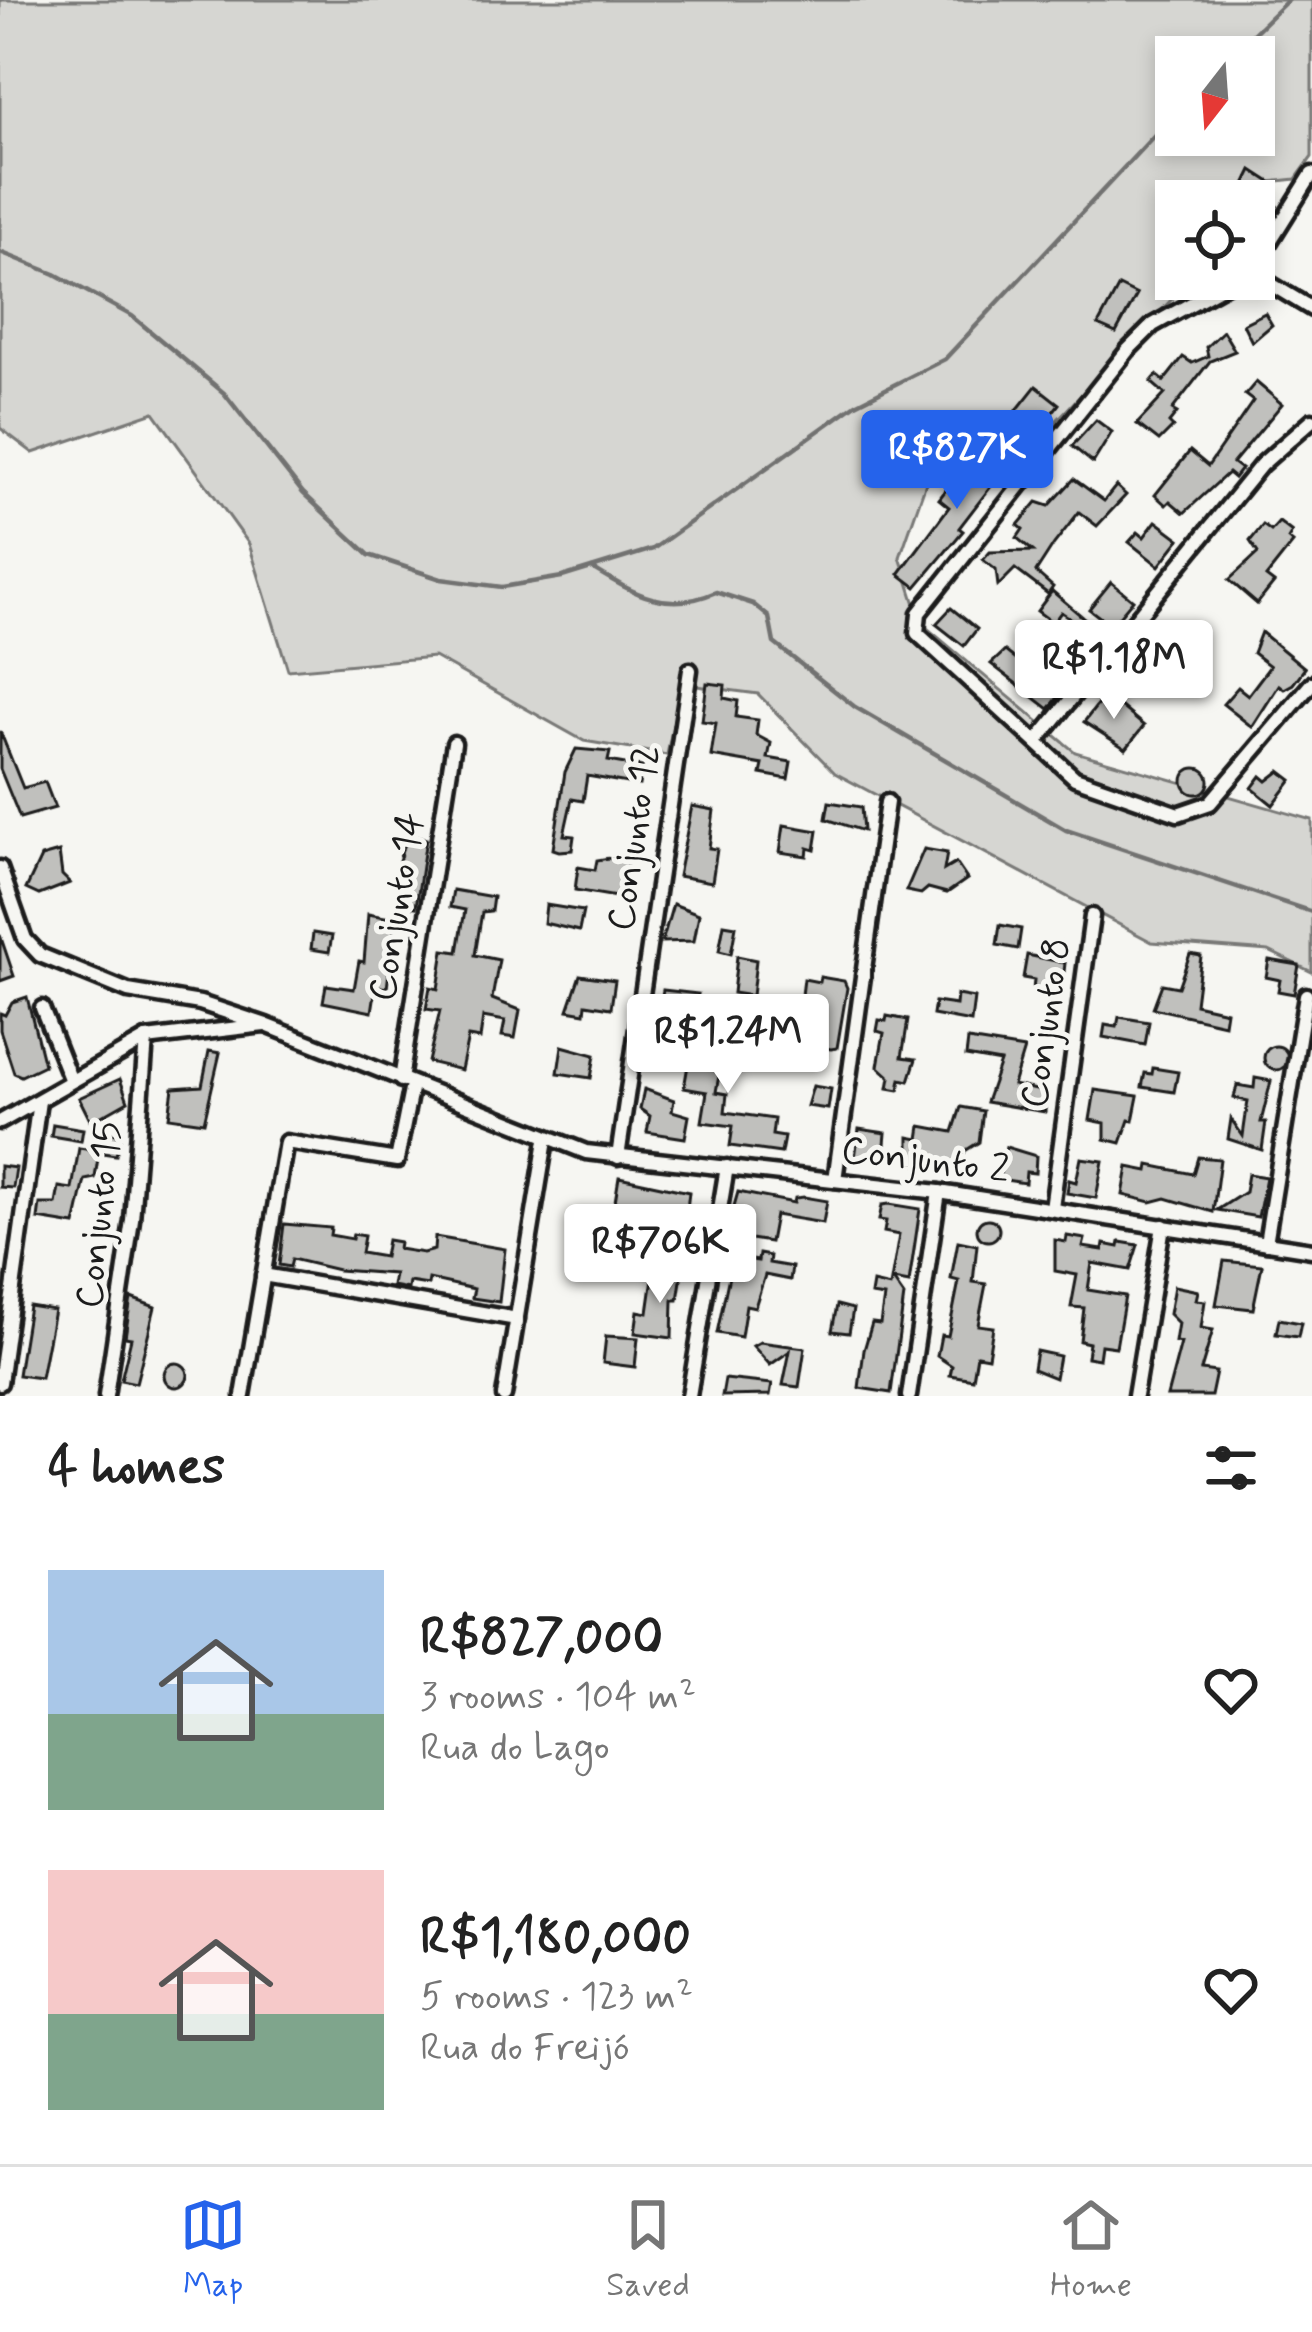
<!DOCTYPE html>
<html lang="en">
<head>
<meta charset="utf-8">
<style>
	:root { --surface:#fff; --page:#f2f2f2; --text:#222; --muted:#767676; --line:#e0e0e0; --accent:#2563eb }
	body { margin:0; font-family:Mynerve,sans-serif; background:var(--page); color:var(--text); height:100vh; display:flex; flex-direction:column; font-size:45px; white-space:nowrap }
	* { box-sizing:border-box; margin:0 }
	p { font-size:39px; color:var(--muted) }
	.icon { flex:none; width:66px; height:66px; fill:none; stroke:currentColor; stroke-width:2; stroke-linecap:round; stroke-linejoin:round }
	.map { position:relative; height:1396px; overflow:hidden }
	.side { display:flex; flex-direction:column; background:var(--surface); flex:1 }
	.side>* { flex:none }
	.needle { width:78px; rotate:197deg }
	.fabs { position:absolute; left:1155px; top:36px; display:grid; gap:24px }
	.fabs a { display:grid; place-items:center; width:120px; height:120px; border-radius:0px; background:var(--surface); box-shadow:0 6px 18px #0003; font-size:60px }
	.price { position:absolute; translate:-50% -102px; padding:0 27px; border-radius:12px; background:#fff; color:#222; font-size:39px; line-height:78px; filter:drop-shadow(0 3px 6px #0008) }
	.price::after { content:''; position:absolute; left:50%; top:72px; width:36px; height:27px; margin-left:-18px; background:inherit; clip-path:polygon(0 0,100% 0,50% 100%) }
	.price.current { background:var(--accent); color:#fff }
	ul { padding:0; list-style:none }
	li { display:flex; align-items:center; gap:36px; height:300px; padding:0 48px }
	li span { display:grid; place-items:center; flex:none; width:336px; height:240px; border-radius:0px; color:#555 }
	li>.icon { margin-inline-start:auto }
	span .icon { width:144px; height:144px; fill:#fffc; stroke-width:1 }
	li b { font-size:51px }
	h2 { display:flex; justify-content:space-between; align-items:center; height:144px; padding:0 48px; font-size:51px }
	.dock { display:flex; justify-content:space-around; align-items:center; height:168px; border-top:3px solid var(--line); background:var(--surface); font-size:33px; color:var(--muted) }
	.dock a { display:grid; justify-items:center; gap:6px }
	.dock .current { color:var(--accent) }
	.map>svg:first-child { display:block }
</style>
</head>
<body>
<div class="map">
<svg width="1312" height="1396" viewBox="0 0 1312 1396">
	<rect width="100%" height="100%" fill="#f6f6f2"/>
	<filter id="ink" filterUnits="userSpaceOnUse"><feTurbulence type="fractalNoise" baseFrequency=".00833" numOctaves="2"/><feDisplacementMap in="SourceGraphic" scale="24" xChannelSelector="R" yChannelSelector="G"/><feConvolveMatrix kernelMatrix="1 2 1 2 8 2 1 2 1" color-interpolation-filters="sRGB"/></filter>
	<g filter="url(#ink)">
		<path fill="#d6d6d2" stroke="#797977" stroke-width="3" fill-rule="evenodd" d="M 0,0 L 1312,0 L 1312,157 L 1296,179 L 1232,186 L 1235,201 L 1176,201 L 1176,236 L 1166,240 L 1176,253 L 1176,279 L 1191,279 L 1020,459 L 928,477 L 900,557 L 921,623 L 1075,752 L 1312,820 L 1312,972 L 1269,951 L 1152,942 L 835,773 L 758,694 L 681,684 L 667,755 L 584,741 L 434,657 L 288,670 L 249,544 L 154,412 L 33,453 L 0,428 ZM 1176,57 L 1254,57 L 1254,135 L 1176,135 Z"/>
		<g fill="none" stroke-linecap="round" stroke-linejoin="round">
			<g stroke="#727271" stroke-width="4.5">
				<polyline points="1229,57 1288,0"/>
				<polyline points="0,252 55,274 132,316 224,393 303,493 369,555 441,579 502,587 562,577 653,549 856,404 945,359 1176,112"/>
				<path d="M 592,568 C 635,594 667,614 716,592 L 753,604 L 769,617 L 774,643 L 855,707 L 1066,830 L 1312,912"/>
			</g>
		</g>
		<g fill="#c0c0bd" stroke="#1c1c1c" stroke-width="3">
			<polygon points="1252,170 1272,183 1266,193 1277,206 1268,220 1254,212 1254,201 1237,201"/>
			<polygon points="1119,286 1137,295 1116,333 1098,325"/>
			<polygon points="1265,313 1272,325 1252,342 1243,324"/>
			<polygon points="1223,331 1235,351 1210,361 1172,410 1177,413 1169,423 1173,427 1159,441 1137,424 1165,394 1151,382 1157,375 1164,381 1183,357 1192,363 1208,356 1206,347"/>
			<polygon points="1256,382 1282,404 1233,463 1241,469 1234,478 1228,473 1184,513 1170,501 1166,505 1155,495 1190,451 1208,466 1253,401 1245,395"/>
			<polygon points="1036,386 1059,404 1046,421 1038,415 1032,422 1017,410"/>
			<polygon points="1096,420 1112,432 1093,463 1072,446"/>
			<polygon points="991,446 1018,468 1011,477 999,476 959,528 963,531 916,587 899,574 949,507 939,499 958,474 964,479"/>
			<polygon points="1074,479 1104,501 1116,486 1126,495 1097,526 1079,512 1054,544 1036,572 1053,587 1048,594 1015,569 998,586 996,570 983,560 990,552 1033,551 1017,538 1023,529 1018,525 1037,502 1049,506"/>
			<polygon points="1156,521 1180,539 1159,566 1129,542 1138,532 1144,537"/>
			<polygon points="1279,522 1292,532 1288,539 1293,543 1266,577 1274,583 1257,604 1229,580 1258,553 1250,541 1263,525 1271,531"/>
			<polygon points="1111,582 1133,600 1111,626 1089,609"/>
			<polygon points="1052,591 1091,624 1087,629 1061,612 1053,623 1037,611"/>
			<polygon points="951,608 977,629 964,646 936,624"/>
			<polygon points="1160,621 1184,642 1167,662 1143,642"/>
			<polygon points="1261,632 1305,668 1293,684 1284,689 1279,685 1252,727 1223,704 1238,687 1248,695 1270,666 1253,653"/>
			<polygon points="1052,643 1078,663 1053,690 1060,695 1049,709 991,664 1005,651 1029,670"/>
			<polygon points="707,683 725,685 724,698 738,701 736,717 758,720 756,735 771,743 768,758 791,762 788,779 761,774 763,765 711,756 716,723 702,721"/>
			<polygon points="1106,694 1144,726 1126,749 1084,722"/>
			<polygon points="0,731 23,788 45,782 55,808 20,818 0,769"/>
			<polygon points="576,749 610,752 608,761 642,767 639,785 587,776 583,801 572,799 564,835 574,836 572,850 559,851 553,849 565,772"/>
			<circle cx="1196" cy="781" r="13"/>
			<polygon points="1280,771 1292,780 1273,805 1252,788 1261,776 1267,781"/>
			<polygon points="829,802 861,807 863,831 826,819"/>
			<polygon points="692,806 714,810 709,848 717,849 712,882 678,876"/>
			<polygon points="784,825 818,831 815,850 808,848 807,856 780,852"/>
			<polygon points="406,835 426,839 416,907 400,905 404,883 398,881 397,869"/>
			<polygon points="924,849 947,853 944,870 956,863 967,879 947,893 928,888 921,894 906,891"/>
			<polygon points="59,852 62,875 70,883 39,895 26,889 41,857"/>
			<polygon points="609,858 628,861 622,898 575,890 578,867 595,870 597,860"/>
			<polygon points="453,890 493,897 491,911 482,912 475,955 499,960 492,999 520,1010 515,1038 502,1036 505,1021 483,1017 480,1039 468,1037 461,1070 428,1062 440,1011 426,1009 430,987 438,989 444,950 458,952 465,910 450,907"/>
			<polygon points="673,904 699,914 694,941 662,942"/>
			<polygon points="546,905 583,911 579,931 544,923"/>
			<polygon points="368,914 396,919 391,947 401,949 395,973 389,972 387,988 376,986 372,1012 323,1002 326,985 354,989 359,961 364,962"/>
			<polygon points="724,924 736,926 731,954 719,951"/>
			<polygon points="1000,925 1021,929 1018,949 997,945"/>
			<polygon points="313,933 332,936 329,952 311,949"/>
			<polygon points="0,935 14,976 0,981"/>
			<polygon points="1190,954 1201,956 1195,1004 1226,1011 1224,1024 1153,1008 1162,984 1178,987"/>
			<polygon points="1027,955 1065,963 1062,990 1033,990 1034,980 1023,978"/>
			<polygon points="737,956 756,960 752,996 733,993"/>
			<polygon points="1269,960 1299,965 1294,994 1278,991 1280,980 1266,977"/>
			<polygon points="580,975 615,980 611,1008 586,1004 585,1013 568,1010"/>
			<polygon points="820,977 844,981 847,988 837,1048 831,1049 808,1045 816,1008 801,1003 804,979 819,982"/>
			<polygon points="663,990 698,994 697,1000 707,1002 703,1023 671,1021 672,1013 659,1011"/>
			<polygon points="957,995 974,998 971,1022 933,1015 935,1002 956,1005"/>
			<polygon points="27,997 44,1065 21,1076 14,1073 0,1030 0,1013 5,1015 12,1002"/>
			<polygon points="887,1016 908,1020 902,1057 916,1059 909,1081 901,1079 899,1090 888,1088 890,1077 878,1066 884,1033 877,1031 879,1020 886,1021"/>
			<polygon points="1119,1017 1149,1022 1145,1045 1103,1037 1105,1025 1117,1027"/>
			<polygon points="717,1031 742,1041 739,1069 720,1070 716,1092 727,1094 725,1112 774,1119 772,1135 784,1137 781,1153 730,1146 733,1126 702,1122 707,1092 684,1088 691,1048 714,1051"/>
			<polygon points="968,1040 1024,1049 1013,1085 1046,1092 1045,1112 986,1102 1000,1062 966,1056"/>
			<circle cx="1276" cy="1058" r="12"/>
			<polygon points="562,1046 595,1055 591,1078 558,1073"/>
			<polygon points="209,1051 220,1053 204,1122 169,1117 173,1088 202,1086"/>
			<polygon points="1153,1068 1178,1072 1174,1092 1142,1087 1145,1073 1152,1074"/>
			<polygon points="1255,1078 1271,1081 1261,1122 1266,1122 1262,1150 1228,1139 1231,1119 1243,1136 1248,1101 1234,1098 1237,1085 1254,1088"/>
			<polygon points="120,1079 128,1101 91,1122 79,1098"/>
			<polygon points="813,1086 831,1089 828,1109 807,1106"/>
			<polygon points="644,1089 674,1100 672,1111 689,1116 685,1138 647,1132 650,1116 640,1109"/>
			<polygon points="1095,1090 1138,1096 1133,1121 1129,1120 1121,1143 1105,1139 1105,1123 1090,1120"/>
			<polygon points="961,1107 983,1111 979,1142 965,1151 961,1171 909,1164 909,1137 919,1139 921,1126 953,1132"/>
			<polygon points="53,1124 83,1129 81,1141 51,1136"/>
			<polygon points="859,1129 886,1133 884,1156 855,1158"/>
			<polygon points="105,1132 121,1135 116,1155 102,1153"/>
			<polygon points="1006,1147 1036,1156 1035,1173 1026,1172 1025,1183 999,1179"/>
			<polygon points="79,1148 99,1151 95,1178 85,1180 75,1225 38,1219 40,1204 56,1204 59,1187 72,1189"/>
			<polygon points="1198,1157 1220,1159 1213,1212 1166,1198 1151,1202 1123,1195 1128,1167 1148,1171 1149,1165 1193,1174"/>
			<polygon points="1081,1158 1103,1161 1096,1198 1067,1193 1069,1180 1076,1182"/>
			<polygon points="0,1166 16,1168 13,1188 0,1187"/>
			<polygon points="1248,1174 1266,1177 1258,1217 1217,1210 1245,1192"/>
			<polygon points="619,1177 689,1192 685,1226 640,1222 628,1254 601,1249 603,1237 609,1238"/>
			<polygon points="738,1192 794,1203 795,1198 804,1197 827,1201 823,1223 775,1215 770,1242 737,1237 739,1225 732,1213"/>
			<polygon points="889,1204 920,1209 909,1283 893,1280 904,1296 891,1393 859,1388 864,1350 872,1323 880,1324 884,1297 871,1295 873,1283 890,1287 899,1235 884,1232 886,1221 879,1220 882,1205"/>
			<circle cx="988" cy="1230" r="11"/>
			<polygon points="284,1224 331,1228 330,1235 352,1239 353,1234 364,1236 361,1253 384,1257 387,1240 399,1242 398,1249 423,1253 434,1250 435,1237 505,1249 499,1302 472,1298 474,1289 429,1279 428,1285 409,1282 408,1289 392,1286 394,1274 338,1270 292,1259 290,1267 279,1265"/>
			<polygon points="1067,1236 1085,1239 1083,1247 1103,1250 1104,1244 1119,1247 1120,1242 1138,1245 1130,1270 1092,1263 1088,1290 1125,1296 1116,1347 1101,1345 1099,1359 1087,1357 1089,1343 1080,1341 1084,1308 1071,1307 1077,1275 1055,1271 1055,1240 1066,1242"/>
			<polygon points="958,1241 977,1245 973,1282 986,1284 978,1325 993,1327 988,1357 977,1355 973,1379 950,1375 952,1366 937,1356 941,1335 948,1336 959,1281 951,1279"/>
			<polygon points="759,1254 770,1256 769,1263 792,1267 790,1280 765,1275 755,1307 746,1305 741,1337 717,1333 733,1257 758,1261"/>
			<polygon points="1224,1261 1262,1265 1253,1309 1216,1305"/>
			<polygon points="654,1271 682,1274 678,1300 673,1300 672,1338 635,1333 638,1311 648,1313"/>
			<polygon points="1174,1286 1198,1291 1196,1300 1205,1301 1201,1328 1213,1330 1201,1370 1216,1372 1211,1396 1167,1396 1181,1343 1175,1342 1178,1323 1169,1314"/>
			<polygon points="131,1298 155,1307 136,1383 121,1380 131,1338 125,1337"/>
			<polygon points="837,1305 853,1309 849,1333 832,1331"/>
			<polygon points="29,1306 54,1310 41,1378 18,1375"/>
			<polygon points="1279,1319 1301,1323 1298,1337 1276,1334"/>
			<polygon points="606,1336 638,1338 635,1367 603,1363"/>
			<polygon points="760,1342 805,1348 799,1387 783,1385 790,1351 770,1365 753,1346"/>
			<polygon points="1036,1351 1059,1356 1055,1378 1033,1369"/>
			<circle cx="176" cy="1375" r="12"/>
			<polygon points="725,1379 772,1384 770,1395 722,1396"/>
		</g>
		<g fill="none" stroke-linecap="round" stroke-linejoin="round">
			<defs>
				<g id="minor">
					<polyline points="1254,267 1312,174"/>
					<polyline points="1254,274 1312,309"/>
					<polyline points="1236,279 1153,325 1128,350 919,613 917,633 1075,778 1178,814 1210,803 1312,683"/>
					<polyline points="1037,741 1261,465 1312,420"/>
					<polyline points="0,868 25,939 40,955 128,991 200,1003 266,1025 586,1152 939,1192 1312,1250"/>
					<polyline points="42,1008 71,1081"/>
					<polyline points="401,1080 454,743"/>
					<polyline points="0,1122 146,1039 264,1025"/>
					<polyline points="618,1157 690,670"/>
					<polyline points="835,1180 887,802"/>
					<polyline points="1052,1208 1092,916"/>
					<polyline points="1266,1243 1306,995"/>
					<polyline points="263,1275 517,1319"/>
					<polyline points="0,1383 39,1101"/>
					<polyline points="106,1396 132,1220 146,1039"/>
					<polyline points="243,1396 286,1142 397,1160 412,1085"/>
					<polyline points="504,1396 546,1140"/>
					<polyline points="689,1396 727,1167"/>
					<polyline points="909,1396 939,1192"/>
					<polyline points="1135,1396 1163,1226"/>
				</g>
			</defs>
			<use href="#minor" stroke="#1c1c1c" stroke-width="21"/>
			<use href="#minor" stroke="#f6f6f2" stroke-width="12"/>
		</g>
	</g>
	<g text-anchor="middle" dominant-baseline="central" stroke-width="10" stroke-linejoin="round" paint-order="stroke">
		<g font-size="39" fill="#1c1c1c" stroke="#f6f6f2">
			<text transform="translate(635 838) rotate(-82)">Conjunto 12</text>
			<text transform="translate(398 907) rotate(-81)">Conjunto 14</text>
			<text transform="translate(1047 1023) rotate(-82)">Conjunto 8</text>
			<text transform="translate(925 1161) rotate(7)">Conjunto 2</text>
			<text transform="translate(100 1215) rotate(-84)">Conjunto 15</text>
		</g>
	</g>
</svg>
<div class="fabs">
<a><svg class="needle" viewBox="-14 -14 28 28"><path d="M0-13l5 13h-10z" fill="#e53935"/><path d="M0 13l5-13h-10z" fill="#767676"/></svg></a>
<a><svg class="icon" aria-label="locate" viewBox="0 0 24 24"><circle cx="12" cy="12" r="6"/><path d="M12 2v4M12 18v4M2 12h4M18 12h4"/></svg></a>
</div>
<b class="price current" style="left:957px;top:512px">R$827K</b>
<b class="price" style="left:1114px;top:722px">R$1.18M</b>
<b class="price" style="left:728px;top:1096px">R$1.24M</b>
<b class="price" style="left:660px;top:1306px">R$706K</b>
</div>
<section class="side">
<h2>4 homes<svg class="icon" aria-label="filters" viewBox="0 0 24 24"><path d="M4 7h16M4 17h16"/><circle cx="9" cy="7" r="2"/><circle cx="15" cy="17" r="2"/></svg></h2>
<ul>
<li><span style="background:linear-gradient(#a9c7e8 60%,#7fa58c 0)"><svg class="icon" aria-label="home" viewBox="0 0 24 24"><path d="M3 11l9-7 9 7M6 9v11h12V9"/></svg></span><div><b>R$827,000</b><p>3 rooms · 104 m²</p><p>Rua do Lago</p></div><svg class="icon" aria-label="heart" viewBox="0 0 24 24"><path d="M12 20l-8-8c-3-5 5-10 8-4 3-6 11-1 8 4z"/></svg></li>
<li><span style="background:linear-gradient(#f6c9c9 60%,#7fa58c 0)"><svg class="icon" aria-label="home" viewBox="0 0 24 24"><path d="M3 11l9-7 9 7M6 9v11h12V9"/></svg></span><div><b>R$1,180,000</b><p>5 rooms · 123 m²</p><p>Rua do Freijó</p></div><svg class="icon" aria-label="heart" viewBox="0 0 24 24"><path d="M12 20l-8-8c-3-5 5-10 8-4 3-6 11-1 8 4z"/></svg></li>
</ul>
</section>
<nav class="dock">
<a class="current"><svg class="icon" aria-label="map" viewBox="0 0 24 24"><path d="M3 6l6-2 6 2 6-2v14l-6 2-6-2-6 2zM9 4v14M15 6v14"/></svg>Map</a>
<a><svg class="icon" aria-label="saved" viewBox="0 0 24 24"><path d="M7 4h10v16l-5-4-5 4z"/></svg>Saved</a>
<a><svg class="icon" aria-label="home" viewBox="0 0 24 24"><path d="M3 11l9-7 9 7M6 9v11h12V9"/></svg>Home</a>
</nav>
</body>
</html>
